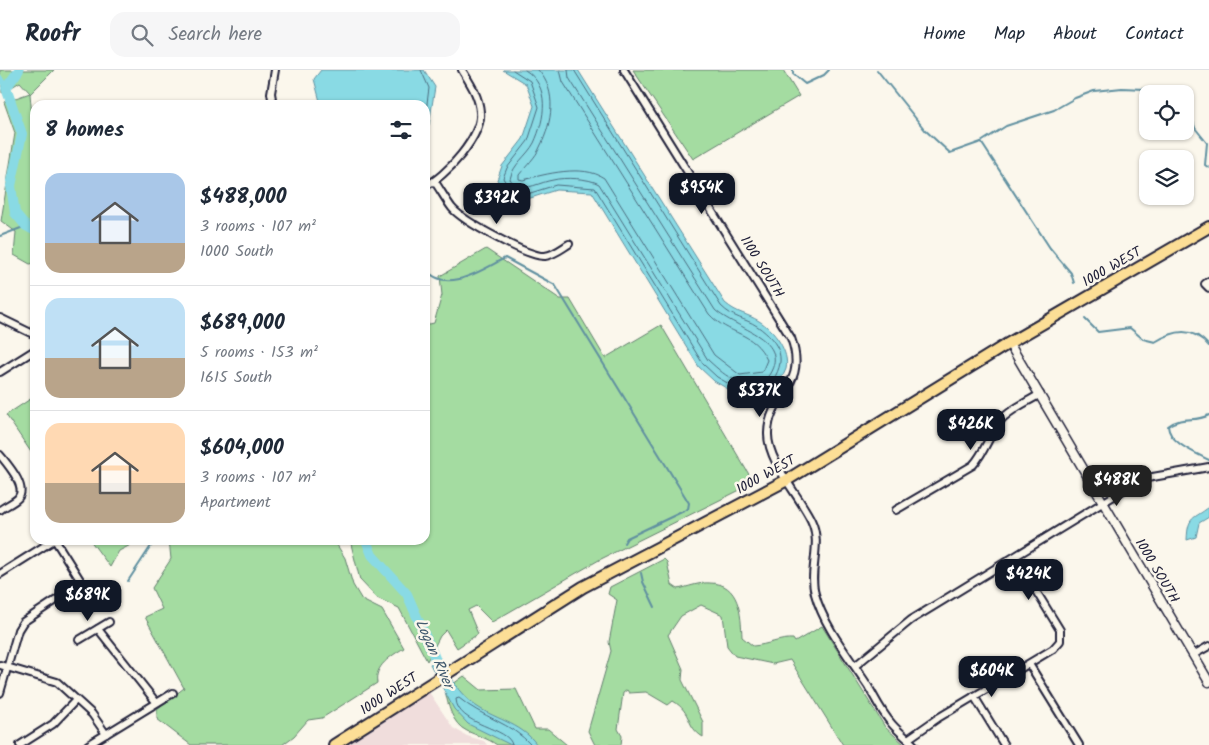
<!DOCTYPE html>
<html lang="en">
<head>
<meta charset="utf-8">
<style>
	:root { --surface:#fff; --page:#f6f6f7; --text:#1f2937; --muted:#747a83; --line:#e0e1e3; --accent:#111827 }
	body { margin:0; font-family:Kalam,sans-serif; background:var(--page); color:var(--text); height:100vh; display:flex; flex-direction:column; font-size:19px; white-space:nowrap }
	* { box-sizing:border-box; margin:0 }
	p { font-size:16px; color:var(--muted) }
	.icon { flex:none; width:28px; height:28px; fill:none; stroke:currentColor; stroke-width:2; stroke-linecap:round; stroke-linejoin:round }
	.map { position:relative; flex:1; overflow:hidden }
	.details { position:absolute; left:30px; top:30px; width:400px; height:445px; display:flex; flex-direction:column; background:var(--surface); border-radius:15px; box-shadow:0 1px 4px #0004 }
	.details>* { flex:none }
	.tools { position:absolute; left:1139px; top:15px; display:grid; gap:10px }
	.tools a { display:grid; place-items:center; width:55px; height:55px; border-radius:10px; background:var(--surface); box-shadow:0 1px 4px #0004; font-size:25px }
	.price { position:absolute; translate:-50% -42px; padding:0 11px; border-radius:10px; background:var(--accent); color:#fff; font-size:16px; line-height:32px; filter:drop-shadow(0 1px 2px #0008) }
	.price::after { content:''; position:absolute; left:50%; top:30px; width:15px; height:11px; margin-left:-8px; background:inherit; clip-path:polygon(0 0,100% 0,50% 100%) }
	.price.active { background:#222; color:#fff }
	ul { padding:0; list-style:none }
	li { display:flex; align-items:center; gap:15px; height:125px; padding:0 15px }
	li+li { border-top:1px solid var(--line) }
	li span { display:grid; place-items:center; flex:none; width:140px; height:100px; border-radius:15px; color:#555 }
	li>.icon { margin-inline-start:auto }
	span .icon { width:60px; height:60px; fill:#fffc; stroke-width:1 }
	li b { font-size:21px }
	h2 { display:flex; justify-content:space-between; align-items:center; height:60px; padding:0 15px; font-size:21px }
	header { display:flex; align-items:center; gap:30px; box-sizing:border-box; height:70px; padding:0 25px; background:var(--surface); border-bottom:1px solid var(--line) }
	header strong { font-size:24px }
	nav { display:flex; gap:28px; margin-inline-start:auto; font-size:18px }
	.search { width:350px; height:45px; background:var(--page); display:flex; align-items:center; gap:12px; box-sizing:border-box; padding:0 18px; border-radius:15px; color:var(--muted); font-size:19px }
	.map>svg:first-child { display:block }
</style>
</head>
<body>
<header>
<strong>Roofr</strong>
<div class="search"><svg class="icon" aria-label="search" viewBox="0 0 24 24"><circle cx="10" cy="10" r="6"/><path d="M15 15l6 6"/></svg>Search here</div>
<nav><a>Home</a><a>Map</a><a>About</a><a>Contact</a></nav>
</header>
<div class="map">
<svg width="1209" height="675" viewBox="0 0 1209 675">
	<rect width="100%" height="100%" fill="#fbf7ec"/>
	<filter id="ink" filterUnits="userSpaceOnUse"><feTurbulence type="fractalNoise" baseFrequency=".02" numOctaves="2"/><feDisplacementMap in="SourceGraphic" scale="10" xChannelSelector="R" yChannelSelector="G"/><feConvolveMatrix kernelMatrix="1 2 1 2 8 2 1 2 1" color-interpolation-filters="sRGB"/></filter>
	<g filter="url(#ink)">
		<polygon fill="#f0dddc" points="429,622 453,658 467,666 484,671 487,675 347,675"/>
		<g fill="#a4dca1" stroke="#637f6e">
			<polygon points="0,0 54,0 30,24 35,79 35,193 30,194 14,185 16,162 1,151 15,63 4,32 30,23 20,12 2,23"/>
			<polygon points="633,0 783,0 799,26 693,89"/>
			<polygon points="486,179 560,229 570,229 605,288 661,255 754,413 599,490 492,552 476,536 468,540 478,564 457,578 446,560 440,566 427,591 399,538 377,528 360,510 350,470 425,470 425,255 434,253 442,225 440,206"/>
			<polygon points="35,326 35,388 6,345"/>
			<polygon points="90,470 140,470 119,481 110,497"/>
			<path d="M 169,470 L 334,470 L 345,488 L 353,515 L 362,530 L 382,540 L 404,578 C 391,586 374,596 377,613 L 322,648 L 308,650 L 294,666 L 282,675 L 191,675 L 157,649 L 157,639 L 184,618 L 145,547 L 162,539 L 152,518 L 171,489 Z"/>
			<path d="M 664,489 L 667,492 L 672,515 L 678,519 C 688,517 700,512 710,513 C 740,513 741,545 742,567 L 753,576 C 767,575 781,568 793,569 L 795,572 L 822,556 L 885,657 L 905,675 L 843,675 L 790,590 L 773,594 L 735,586 L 727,576 L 723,545 L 701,535 L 681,546 L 668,565 L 683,599 L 682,610 L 703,652 L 703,667 C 685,656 693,643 673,631 L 668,635 L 646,622 L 629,623 L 627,620 L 623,623 L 618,659 L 622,666 L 621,675 L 595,675 L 588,661 L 611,581 L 609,572 L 617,530 L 608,524 L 610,517 Z"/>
			<path d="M 464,606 L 481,620 L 516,619 L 535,659 L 548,659 L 567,675 L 497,675 C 487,668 478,666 467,661 C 452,654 448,635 445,620 Z"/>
		</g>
		<g fill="#89dae4" stroke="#6090a0">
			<polygon points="321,0 424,0 435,17 429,55 425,59 425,35 321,35 314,9"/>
			<path d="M 503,0 L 578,0 L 725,233 C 738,244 746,243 759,251 C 774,260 790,282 786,299 C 784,306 777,313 774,319 L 737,324 L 714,311 L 699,297 L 592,122 L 556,120 L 524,130 L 509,127 L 497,110 L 502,96 L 523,69 L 534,36 L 526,14 Z"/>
			<path d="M 1209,437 L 1209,447 L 1199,453 L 1196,467 L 1187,470 C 1188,445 1193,450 1209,437 Z"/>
			<path d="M 440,588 C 449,605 456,620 472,633 C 492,649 521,652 537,675 L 511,675 L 468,654 L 454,639 L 430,594 Z"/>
		</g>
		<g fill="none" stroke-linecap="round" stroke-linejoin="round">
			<g stroke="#4b6c7f" stroke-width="1">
				<polyline points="421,0 429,18 425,49"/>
				<path d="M 513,0 L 530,11 L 539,37 L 528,71 L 507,98 L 503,108 L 511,122 L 524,125 L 556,115 L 595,118 L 703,294 L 717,307 L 738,319 L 770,314 C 788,291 781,273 757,256 C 745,248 734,249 721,236 L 574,0"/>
				<path d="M 525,0 C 551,16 545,49 534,73 C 527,86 513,94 510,109 L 515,116 C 527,121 540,112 553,110 C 564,107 589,108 599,114 L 708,290 C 731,311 736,315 767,308 C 795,269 735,259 715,240 L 569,8 L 568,0"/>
				<path d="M 538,0 C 558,21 552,53 540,77 C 536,87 526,96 519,105 L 519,109 L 523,110 C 545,104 583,94 604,108 L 714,285 L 740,305 L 762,302 L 767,290 C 753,260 729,266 709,244 L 563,12 L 560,0"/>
				<path d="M 512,675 C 510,657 457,656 456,629 L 459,628 C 481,647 512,653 531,675"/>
			</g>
			<g stroke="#6090a0" stroke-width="2">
				<polyline points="793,0 793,4 805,14 824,5 829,0"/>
				<polyline points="877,0 925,60 950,83 981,72 1006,56 1054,40 1075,28 1094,21 1122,18 1144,19 1150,24"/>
				<polyline points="1185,36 1190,42 1195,58 1207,73 1205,95 1209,98"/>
				<polyline points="981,72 1050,178 1071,203 1074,213"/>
				<polyline points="0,166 26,156"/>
				<path d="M 425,198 C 445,226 483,199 505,188 L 555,215 L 689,433 L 688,439 L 627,468 L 624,473"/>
				<path d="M 1085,249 L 1098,262 L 1130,258 L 1143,269 L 1155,272 C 1175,260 1192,256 1209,276"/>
				<path d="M 1209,390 C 1196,383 1169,373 1168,356 C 1184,345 1194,353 1209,345"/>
				<polyline points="641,503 643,512 655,537"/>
				<polyline points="128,511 155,470"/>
			</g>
			<polyline stroke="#89dae4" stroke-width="5.5" points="0,8 6,18"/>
			<g stroke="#89dae4" stroke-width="10">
				<polyline points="19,0 6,18 22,64 11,116 15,143 26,156 35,161"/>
				<polyline points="366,470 372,485 407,524 441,602"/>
			</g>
			<defs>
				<g id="minor">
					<path d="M 624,0 L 791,268 C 809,318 769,323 768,363 C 767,391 799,425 811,450 C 823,474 808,500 815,524 C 824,557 850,588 868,616 C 875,628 882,643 892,654 C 899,662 907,668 914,675"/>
					<polyline points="273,35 271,23 275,0"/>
					<path d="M 435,112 C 441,121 446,130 452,138 C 463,151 528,187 545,186 C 554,185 561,179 569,174"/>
					<path d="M 425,116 C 445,108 483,65 480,42 C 479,26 470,13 462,0"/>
					<polyline points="1209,211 1205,214 1209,218"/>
					<polyline points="0,248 35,265"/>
					<polyline points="0,302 35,280"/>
					<path d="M 0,385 C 7,394 28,417 18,428 C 13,433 5,436 0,440"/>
					<path d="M 896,440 L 973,395 C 985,382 989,365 1000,351 C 1010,339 1028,332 1040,324"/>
					<polyline points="0,504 54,470"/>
					<polyline points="98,559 156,632"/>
					<polyline points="79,570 109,552"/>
					<polyline points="1193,585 1209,576"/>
					<polyline points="1029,594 1079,675"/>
					<polyline points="0,595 57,612 92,644 106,664"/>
					<polyline points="855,596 911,550 1135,413 1147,408 1209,397"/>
					<polyline points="0,623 18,560 23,552 82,513 55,470"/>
					<polyline points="974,626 1004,675"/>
					<polyline points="908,669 938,648 1053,579 1060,571 1060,560 1015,487"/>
					<polyline points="20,675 53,654 76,630"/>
					<polyline points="88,675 173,623"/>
				</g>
				<polyline id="tertiary" points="1009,273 1209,612"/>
				<polyline id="primary" points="334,675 583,517 787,410 1009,273 1209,157"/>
			</defs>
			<use href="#minor" stroke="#22223b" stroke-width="10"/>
			<use href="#tertiary" stroke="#22223b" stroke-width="11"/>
			<use href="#primary" stroke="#22223b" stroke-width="14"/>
			<use href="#minor" stroke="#fbf7ec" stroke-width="6"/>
			<use href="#tertiary" stroke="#fbf7ec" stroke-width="8"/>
			<use href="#primary" stroke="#fcde96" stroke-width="10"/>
		</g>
	</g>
	<g text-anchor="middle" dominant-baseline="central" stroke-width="5" stroke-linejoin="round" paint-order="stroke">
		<g font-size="14" fill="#22223b" stroke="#fbf7ec">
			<text transform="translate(762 197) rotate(58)">1100 SOUTH</text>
			<text transform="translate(1112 197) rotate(-30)">1000 WEST</text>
			<text transform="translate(766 405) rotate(-29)">1000 WEST</text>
			<text transform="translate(1157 501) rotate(59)">1000 SOUTH</text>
			<text transform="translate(389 624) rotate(-33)">1000 WEST</text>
		</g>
		<g font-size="15" font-style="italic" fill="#41596e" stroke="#fbf7ec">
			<text transform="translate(434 584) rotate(66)">Logan River</text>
		</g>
	</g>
</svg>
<div class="tools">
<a><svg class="icon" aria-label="locate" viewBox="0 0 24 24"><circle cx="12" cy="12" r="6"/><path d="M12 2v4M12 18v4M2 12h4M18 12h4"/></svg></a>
<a><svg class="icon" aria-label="layers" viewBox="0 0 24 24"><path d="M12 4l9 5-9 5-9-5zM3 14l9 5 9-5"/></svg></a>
</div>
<b class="price" style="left:702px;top:145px">$954K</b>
<b class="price" style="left:497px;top:155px">$392K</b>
<b class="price" style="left:760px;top:348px">$537K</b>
<b class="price" style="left:971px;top:381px">$426K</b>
<b class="price active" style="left:1117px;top:437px">$488K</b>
<b class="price" style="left:1029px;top:531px">$424K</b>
<b class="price" style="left:88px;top:552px">$689K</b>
<b class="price" style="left:992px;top:628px">$604K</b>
<section class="details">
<h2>8 homes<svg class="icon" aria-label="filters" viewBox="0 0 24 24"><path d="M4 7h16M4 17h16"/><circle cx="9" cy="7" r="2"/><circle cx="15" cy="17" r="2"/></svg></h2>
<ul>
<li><span style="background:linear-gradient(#a9c7e8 70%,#b9a48a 0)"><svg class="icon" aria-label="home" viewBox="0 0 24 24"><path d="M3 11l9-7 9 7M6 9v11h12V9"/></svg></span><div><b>$488,000</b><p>3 rooms · 107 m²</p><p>1000 South</p></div></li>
<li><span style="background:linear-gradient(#bfe0f5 60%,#b9a48a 0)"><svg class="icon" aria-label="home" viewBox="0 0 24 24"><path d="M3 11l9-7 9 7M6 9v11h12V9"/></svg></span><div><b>$689,000</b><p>5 rooms · 153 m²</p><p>1615 South</p></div></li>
<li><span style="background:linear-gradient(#ffd9b3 60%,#b9a48a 0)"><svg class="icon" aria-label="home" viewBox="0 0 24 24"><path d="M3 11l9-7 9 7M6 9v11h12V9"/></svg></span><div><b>$604,000</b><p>3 rooms · 107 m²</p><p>Apartment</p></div></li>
</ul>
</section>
</div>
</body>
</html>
